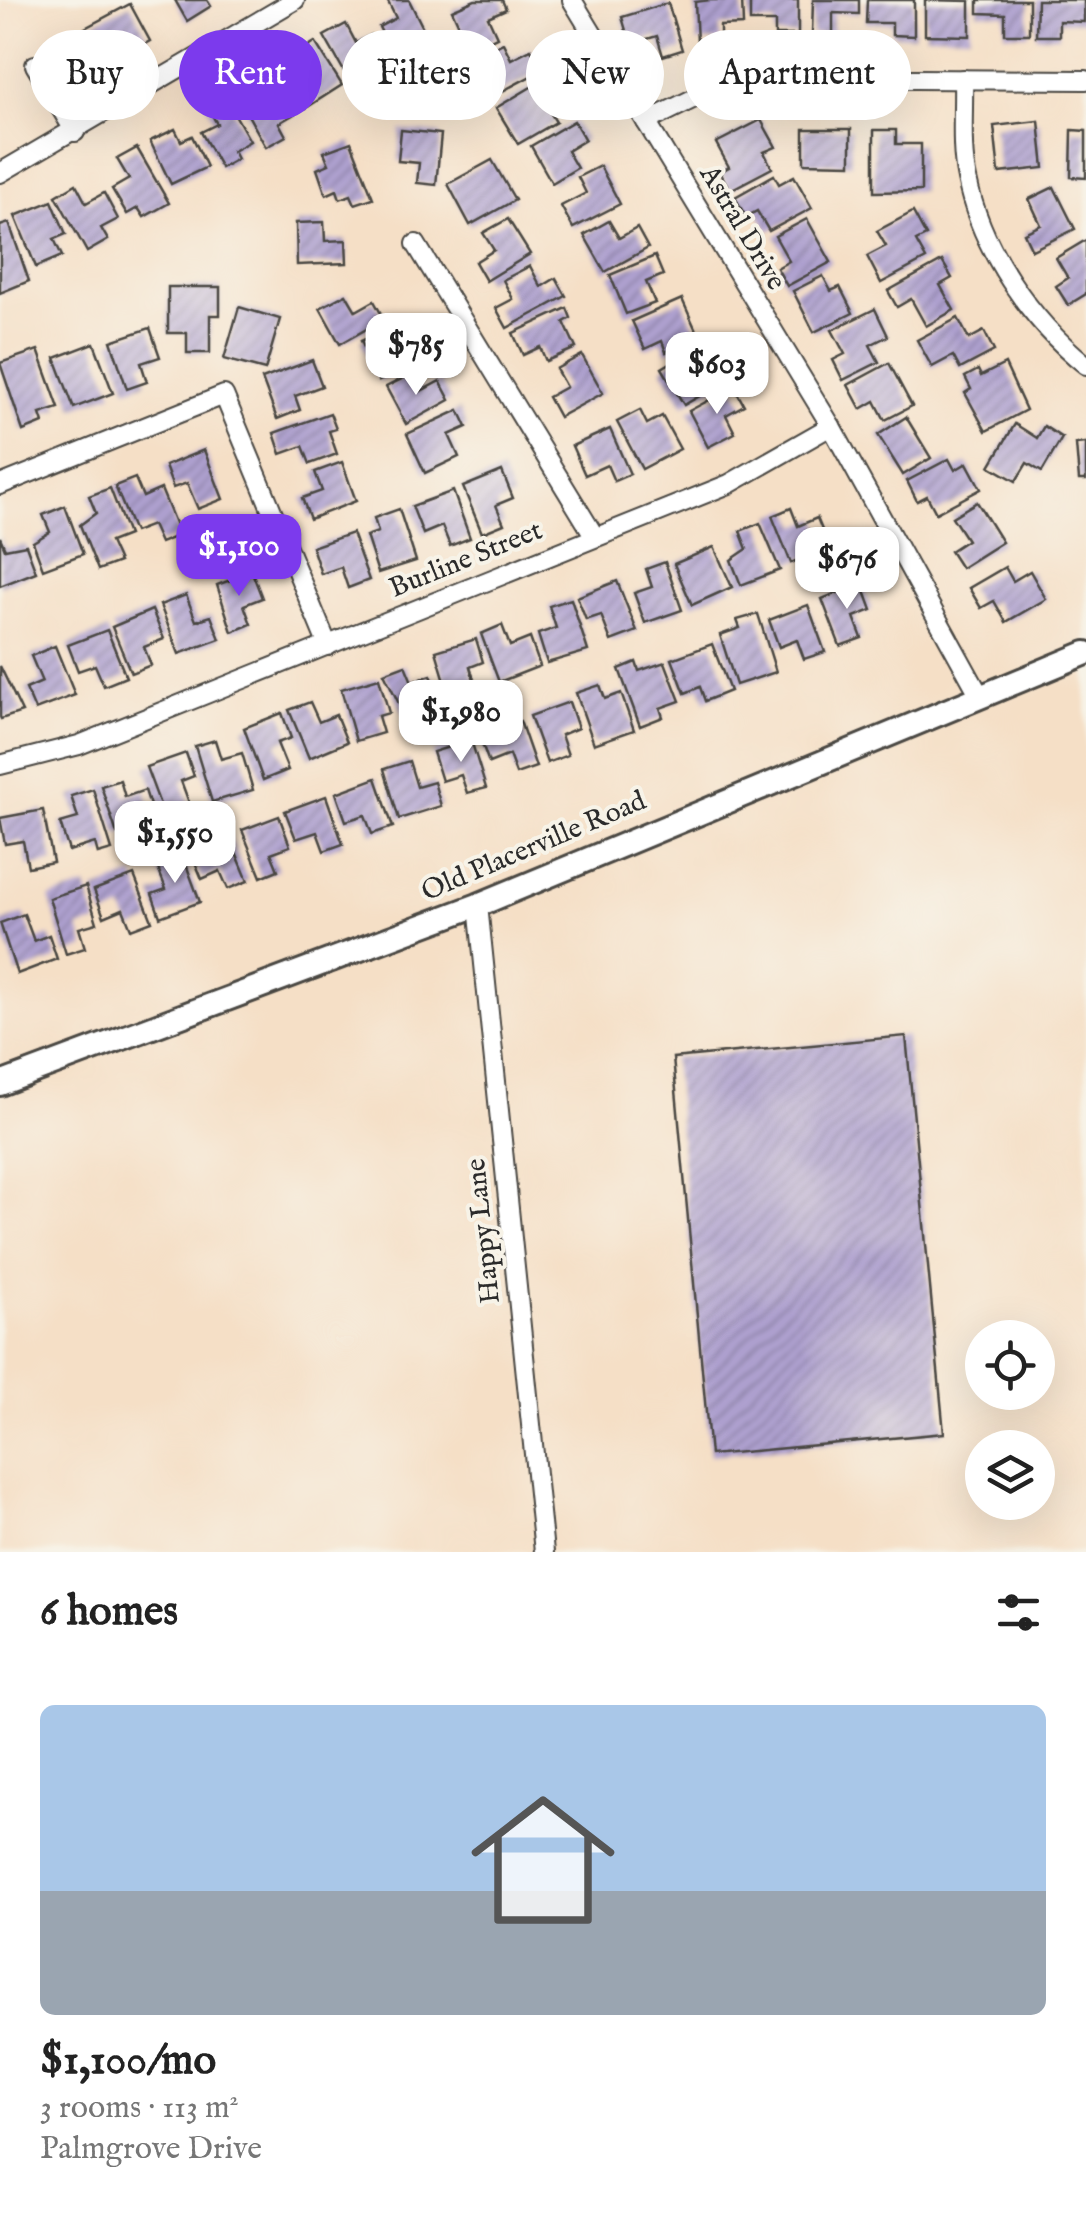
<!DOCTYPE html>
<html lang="en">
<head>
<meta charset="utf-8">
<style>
	:root { --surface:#fff; --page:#f2f2f2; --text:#222; --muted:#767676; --accent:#7c3aed }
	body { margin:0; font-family:"IM FELL English",serif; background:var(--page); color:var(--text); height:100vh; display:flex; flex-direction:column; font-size:38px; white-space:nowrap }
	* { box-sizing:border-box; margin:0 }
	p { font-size:32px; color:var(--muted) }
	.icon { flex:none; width:55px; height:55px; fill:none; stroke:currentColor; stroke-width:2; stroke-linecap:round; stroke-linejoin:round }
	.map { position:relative; height:1552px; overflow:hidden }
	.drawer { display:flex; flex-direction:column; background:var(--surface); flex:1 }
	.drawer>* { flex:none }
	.top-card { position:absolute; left:30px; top:30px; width:1028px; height:90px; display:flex; gap:20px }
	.fabs { position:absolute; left:965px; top:1320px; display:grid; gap:20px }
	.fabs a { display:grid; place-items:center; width:90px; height:90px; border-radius:50%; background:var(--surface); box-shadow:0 10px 40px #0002; font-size:50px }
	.price { position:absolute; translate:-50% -85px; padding:0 22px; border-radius:20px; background:#fff; color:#222; font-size:32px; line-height:65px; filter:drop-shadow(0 2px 5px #0008) }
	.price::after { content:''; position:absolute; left:50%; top:60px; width:30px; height:22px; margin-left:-15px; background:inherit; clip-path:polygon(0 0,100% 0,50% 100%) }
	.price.selected { background:var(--accent); color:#fff }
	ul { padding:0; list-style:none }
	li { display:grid; align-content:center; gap:20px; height:530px; padding:0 40px }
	li span { display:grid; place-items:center; height:310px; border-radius:15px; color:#555 }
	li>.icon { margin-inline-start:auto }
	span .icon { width:180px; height:180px; fill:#fffc; stroke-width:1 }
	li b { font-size:42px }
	h2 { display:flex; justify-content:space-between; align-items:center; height:120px; padding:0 40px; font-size:42px }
	.pill { padding:0 35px; border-radius:45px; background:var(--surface); box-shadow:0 10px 40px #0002; font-size:35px; line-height:90px }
	.pill.selected { background:var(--accent); color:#fff }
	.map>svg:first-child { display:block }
</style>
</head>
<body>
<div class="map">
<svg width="1086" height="1552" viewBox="0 0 1086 1552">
	<defs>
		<pattern id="building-hatch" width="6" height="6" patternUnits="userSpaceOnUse" patternTransform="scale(2.5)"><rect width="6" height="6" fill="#aea0cf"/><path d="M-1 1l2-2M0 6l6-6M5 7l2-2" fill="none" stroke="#8e83a8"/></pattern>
	</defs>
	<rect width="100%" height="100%" fill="#f7f3e8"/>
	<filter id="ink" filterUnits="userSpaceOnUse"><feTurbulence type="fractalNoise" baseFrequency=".01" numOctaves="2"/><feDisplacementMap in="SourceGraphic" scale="20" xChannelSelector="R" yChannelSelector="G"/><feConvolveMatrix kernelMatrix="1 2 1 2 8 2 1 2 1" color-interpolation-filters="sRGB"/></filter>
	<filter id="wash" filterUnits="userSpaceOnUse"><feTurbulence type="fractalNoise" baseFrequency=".0048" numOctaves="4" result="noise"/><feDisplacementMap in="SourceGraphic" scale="40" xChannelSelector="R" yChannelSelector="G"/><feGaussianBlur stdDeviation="2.25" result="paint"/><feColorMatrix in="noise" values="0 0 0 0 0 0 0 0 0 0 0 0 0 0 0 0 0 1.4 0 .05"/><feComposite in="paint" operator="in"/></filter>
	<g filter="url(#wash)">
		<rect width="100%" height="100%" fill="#f5dfc6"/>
		<g id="blocks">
			<g fill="url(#building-hatch)">
				<polygon points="175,0 207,0 211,6 187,21"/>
				<polygon points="387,0 409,0 427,36 392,53 379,27 396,18"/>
				<polygon points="475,0 502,0 506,9 488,17 497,37 470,50 452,10"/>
				<polygon points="710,0 742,0 743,25 720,26 720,41 697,42 695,2"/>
				<polygon points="750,0 798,0 798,35 775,35 775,22 750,22"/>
				<polygon points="813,0 859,0 859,14 833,13 833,35 812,34"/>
				<polygon points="867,0 914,0 914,36 892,35 892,23 866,23"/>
				<polygon points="925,0 970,1 970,36 925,35"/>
				<polygon points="978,0 1029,0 1029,34 1005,34 1005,14 978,13"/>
				<polygon points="1037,0 1084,0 1084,22 1059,21 1059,36 1036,36"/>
				<polygon points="668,3 682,50 663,56 657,36 630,44 622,17"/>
				<polygon points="130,4 150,41 125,55 116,37 96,48 85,28"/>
				<polygon points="346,24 356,43 371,35 385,60 349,80 324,36"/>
				<polygon points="315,42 342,85 306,108 291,84 308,73 296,54"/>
				<polygon points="503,43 511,59 531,49 542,70 497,94 477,57"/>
				<polygon points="548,77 559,96 545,104 556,122 518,144 496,108"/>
				<polygon points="254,79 264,98 282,88 296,113 279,123 286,136 266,147 234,90"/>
				<polygon points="225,97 250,141 233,151 237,159 221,168 201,132 217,124 207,106"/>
				<polygon points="761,120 776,147 764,152 772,168 730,190 720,172 729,167 716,143"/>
				<polygon points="574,121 585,140 567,151 577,168 552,183 531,146"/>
				<polygon points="1039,121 1044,168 999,173 994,126"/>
				<polygon points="175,129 181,141 192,136 207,167 171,184 150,141"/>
				<polygon points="804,129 851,129 851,164 804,163"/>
				<polygon points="401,130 441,134 436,185 417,183 419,163 398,161"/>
				<polygon points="874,130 896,130 896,144 921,144 921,191 874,192"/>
				<polygon points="1072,130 1086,131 1086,178 1071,177"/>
				<polygon points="351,142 373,198 355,204 351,195 340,199 337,190 326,195 317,169 329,164 324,152"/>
				<polygon points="137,148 169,203 144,217 138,208 127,214 112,189 129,179 117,159"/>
				<polygon points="492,160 515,200 470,225 448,184"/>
				<polygon points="600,166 620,204 573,228 561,206 586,193 578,177"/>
				<polygon points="774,175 779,184 794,176 812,208 769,231 757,211 746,217 735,197"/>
				<polygon points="76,184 86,203 104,193 118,219 101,228 108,240 87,252 56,196"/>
				<polygon points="1054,187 1075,229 1032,250 1024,233 1041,225 1029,199"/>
				<polygon points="52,201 66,234 54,239 62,256 36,267 15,216"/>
				<polygon points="913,212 926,236 916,241 926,259 881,283 867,256 886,246 877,231"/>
				<polygon points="508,219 530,254 486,281 475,262 494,250 483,233"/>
				<polygon points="807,219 831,262 787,286 777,268 789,261 775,236"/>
				<polygon points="609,221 619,238 637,228 648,248 605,272 584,235"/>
				<polygon points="324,222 325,241 346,240 347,263 297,265 296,223"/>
				<polygon points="9,223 29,281 0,293 0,226"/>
				<polygon points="1086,240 1086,294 1068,305 1056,286 1068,278 1056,258"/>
				<polygon points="655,256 663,275 646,282 655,303 626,314 610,275"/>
				<polygon points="942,261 952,278 940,285 954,310 926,326 911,299 897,307 888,291"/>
				<polygon points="530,266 541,287 556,278 566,296 507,328 496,308 513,299 503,280"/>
				<polygon points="823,276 831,291 840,287 853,313 814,332 793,291"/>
				<polygon points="168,287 220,287 220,315 210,315 210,353 187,353 187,333 168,333"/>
				<polygon points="346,294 356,311 374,301 384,319 340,344 320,308"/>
				<polygon points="682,299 699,337 666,352 662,341 645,349 632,321"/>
				<polygon points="239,307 280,319 265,370 224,359"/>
				<polygon points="567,308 571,318 564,322 576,348 546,361 540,347 523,355 513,333"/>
				<polygon points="875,309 888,336 870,345 879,362 843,380 833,360 845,354 832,330"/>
				<polygon points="958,318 969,339 984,331 994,351 960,369 953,356 932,367 917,340"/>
				<polygon points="406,321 414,340 397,348 406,368 379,381 361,341"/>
				<polygon points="150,328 160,357 141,363 147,382 127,389 111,341"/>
				<polygon points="94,343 113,393 74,408 55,358"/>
				<polygon points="38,350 59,408 40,414 43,423 23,431 0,363"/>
				<polygon points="687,353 697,370 717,359 729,379 684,405 662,368"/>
				<polygon points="582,355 603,393 559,417 548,397 566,387 556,369"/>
				<polygon points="312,360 322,386 295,396 300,410 277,419 262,379"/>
				<polygon points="889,363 912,406 885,420 875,401 861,409 848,385"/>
				<polygon points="1005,364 1026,410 986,431 965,393 971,389 965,377 978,370 981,376"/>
				<polygon points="412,374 421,391 440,381 450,400 406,424 386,387"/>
				<polygon points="734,387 744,405 726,415 735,433 708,447 689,411"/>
				<polygon points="459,410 467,427 449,435 459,457 425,473 407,434"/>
				<polygon points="640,410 647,424 662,416 680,449 642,469 617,422"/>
				<polygon points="330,413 336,429 329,431 337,454 310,464 303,446 281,454 274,433"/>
				<polygon points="906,417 931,458 903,475 878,435"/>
				<polygon points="1015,424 1037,438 1044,426 1062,438 1042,472 1027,463 1016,481 990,466"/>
				<polygon points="610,429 630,474 614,481 607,465 585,475 572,446"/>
				<polygon points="1086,443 1086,480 1079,480 1076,444"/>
				<polygon points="204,450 223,499 198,509 187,483 173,488 165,466"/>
				<polygon points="949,459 955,470 967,463 981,489 936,513 927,496 917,501 907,481"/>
				<polygon points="342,462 356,501 310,519 302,498 322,491 315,472"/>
				<polygon points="502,471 513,498 496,505 504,524 482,533 463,487"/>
				<polygon points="135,478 143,497 161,489 180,535 160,543 152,525 134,532 115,486"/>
				<polygon points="110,488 128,535 110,542 119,562 98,570 80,525 96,513 89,496"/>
				<polygon points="453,491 470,538 450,546 442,526 423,534 412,506"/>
				<polygon points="977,502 1002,542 961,568 950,551 967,540 952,517"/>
				<polygon points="65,506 83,554 43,569 33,542 50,532 43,515"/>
				<polygon points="791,508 798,526 817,518 829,547 791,563 772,516"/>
				<polygon points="399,509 416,561 378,573 366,536 378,532 374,518"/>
				<polygon points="760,523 780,570 741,585 731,560 747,549 740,531"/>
				<polygon points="352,533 369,580 348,588 341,567 321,574 312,547"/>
				<polygon points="0,537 5,549 26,545 36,572 0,586"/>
				<polygon points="714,547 732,587 692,605 674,564"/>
				<polygon points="665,562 682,610 645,623 634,593 652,587 646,569"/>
				<polygon points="1005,567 1013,581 1030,571 1046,599 1006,622 994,601 981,608 969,588"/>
				<polygon points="252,572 262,598 244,605 251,624 232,632 217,585"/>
				<polygon points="617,581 637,631 611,641 601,615 586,620 577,597"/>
				<polygon points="862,583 872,610 854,617 862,638 840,646 822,599"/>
				<polygon points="186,595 196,621 211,616 220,639 179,654 160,605"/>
				<polygon points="571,599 588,651 547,663 538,634 556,628 549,606"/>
				<polygon points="808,605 825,652 804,659 797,640 779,647 769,620"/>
				<polygon points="152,610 164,639 144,647 151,665 131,673 112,627"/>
				<polygon points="758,614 776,672 736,685 720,635 740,628 737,620"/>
				<polygon points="502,625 510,646 530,638 540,666 499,682 481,634"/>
				<polygon points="107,630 126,677 104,686 95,665 78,671 68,645"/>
				<polygon points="476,639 483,662 470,667 479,695 452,704 436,651"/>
				<polygon points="712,644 730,691 705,701 700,687 685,693 672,659"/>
				<polygon points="55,646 75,695 35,710 26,689 42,682 31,656"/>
				<polygon points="636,662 639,671 665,662 680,701 660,708 663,717 640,726 619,669"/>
				<polygon points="405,665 412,682 431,675 447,718 431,724 428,715 408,722 384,673"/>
				<polygon points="0,666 22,712 1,719 0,717"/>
				<polygon points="379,678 389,713 378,716 383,733 356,741 341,689"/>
				<polygon points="600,685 605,699 621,693 634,730 594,744 576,693"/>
				<polygon points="310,702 319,722 336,715 347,742 309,758 289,710"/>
				<polygon points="569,702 578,728 561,735 568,755 547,763 530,716"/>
				<polygon points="282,713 291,738 277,743 288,770 263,780 244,728"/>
				<polygon points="520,721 536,767 516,774 509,755 489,763 479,735"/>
				<polygon points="215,740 221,759 242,753 253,790 212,802 195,746"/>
				<polygon points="471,740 486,788 467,793 461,775 442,781 433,752"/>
				<polygon points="186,753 194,776 181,781 191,808 165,818 146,767"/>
				<polygon points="409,761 417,787 434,782 441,806 399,819 384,769"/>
				<polygon points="376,778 393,827 372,834 365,815 346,821 336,793"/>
				<polygon points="120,780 125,797 145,790 155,821 117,834 101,786"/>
				<polygon points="93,789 112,850 98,854 95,843 69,851 60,823 78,818 71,796"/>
				<polygon points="326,796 343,844 324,851 317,832 296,839 285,811"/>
				<polygon points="43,810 53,862 28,867 23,841 5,844 0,818"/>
				<polygon points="279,816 290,846 271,853 278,870 261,877 242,830"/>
				<polygon points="226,828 248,881 228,889 220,871 202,879 191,852 212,843 208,835"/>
				<polygon points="181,851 200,902 160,917 152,894 166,889 155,861"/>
				<polygon points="134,875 152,921 131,929 123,909 104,917 94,890"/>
				<polygon points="86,886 97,923 79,928 85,948 66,954 49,898"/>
				<polygon points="24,914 34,941 49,935 57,959 17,974 0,923"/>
				<polygon points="906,1036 944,1433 710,1455 673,1058"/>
			</g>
		</g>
	</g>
	<g filter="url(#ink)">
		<use href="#blocks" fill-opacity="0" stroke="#494642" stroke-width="2.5"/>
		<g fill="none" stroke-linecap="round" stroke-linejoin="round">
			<defs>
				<g id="minor">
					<polyline points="572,0 831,426 980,696"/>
					<polyline points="35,65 75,132"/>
					<path d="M 963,79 C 964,112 960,147 967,179 C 981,249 1031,321 1086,365"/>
					<polyline points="646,122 715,88 762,78 1086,80"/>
					<polyline points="0,173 295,0"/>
					<polyline points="416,244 595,537"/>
					<polyline points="0,485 224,395 328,646"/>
					<polyline points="0,765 79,745 729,484 831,426"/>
					<polyline points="478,905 544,1552"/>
				</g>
				<polyline id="tertiary" points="0,1084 478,905 1086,653"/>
			</defs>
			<use href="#minor" stroke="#494642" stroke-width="22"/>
			<use href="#tertiary" stroke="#494642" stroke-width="28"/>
			<use href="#minor" stroke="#fff" stroke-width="18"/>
			<use href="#tertiary" stroke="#fff" stroke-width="22"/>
		</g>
	</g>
	<g text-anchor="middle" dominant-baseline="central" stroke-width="8" stroke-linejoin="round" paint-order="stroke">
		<g font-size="28" fill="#2b2b2b" stroke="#f7f3e8">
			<text transform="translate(742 228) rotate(59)">Astral Drive</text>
			<text transform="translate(466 560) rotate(-22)">Burline Street</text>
			<text transform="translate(534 847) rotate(-23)">Old Placerville Road</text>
			<text transform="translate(484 1231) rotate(-96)">Happy Lane</text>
		</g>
	</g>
</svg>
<div class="fabs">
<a><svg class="icon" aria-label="locate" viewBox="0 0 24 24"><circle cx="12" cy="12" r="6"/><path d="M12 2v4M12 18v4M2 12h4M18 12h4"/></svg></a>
<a><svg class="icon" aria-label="layers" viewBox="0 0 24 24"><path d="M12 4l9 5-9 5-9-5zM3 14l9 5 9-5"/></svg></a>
</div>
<b class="price" style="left:416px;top:398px">$785</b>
<b class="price" style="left:717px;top:417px">$603</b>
<b class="price selected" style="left:239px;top:599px">$1,100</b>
<b class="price" style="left:847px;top:612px">$676</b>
<b class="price" style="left:461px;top:765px">$1,980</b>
<b class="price" style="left:175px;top:886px">$1,550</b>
<div class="top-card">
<a class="pill">Buy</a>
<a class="pill selected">Rent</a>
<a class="pill">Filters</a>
<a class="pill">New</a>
<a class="pill">Apartment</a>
</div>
</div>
<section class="drawer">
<h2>6 homes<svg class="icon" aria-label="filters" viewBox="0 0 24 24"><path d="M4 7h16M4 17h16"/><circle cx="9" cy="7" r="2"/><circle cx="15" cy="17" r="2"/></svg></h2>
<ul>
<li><span style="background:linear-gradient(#a9c7e8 60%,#9aa5b1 0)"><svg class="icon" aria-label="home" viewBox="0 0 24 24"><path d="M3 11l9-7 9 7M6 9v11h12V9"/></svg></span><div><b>$1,100/mo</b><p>3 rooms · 113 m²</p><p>Palmgrove Drive</p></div></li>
</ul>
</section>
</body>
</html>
